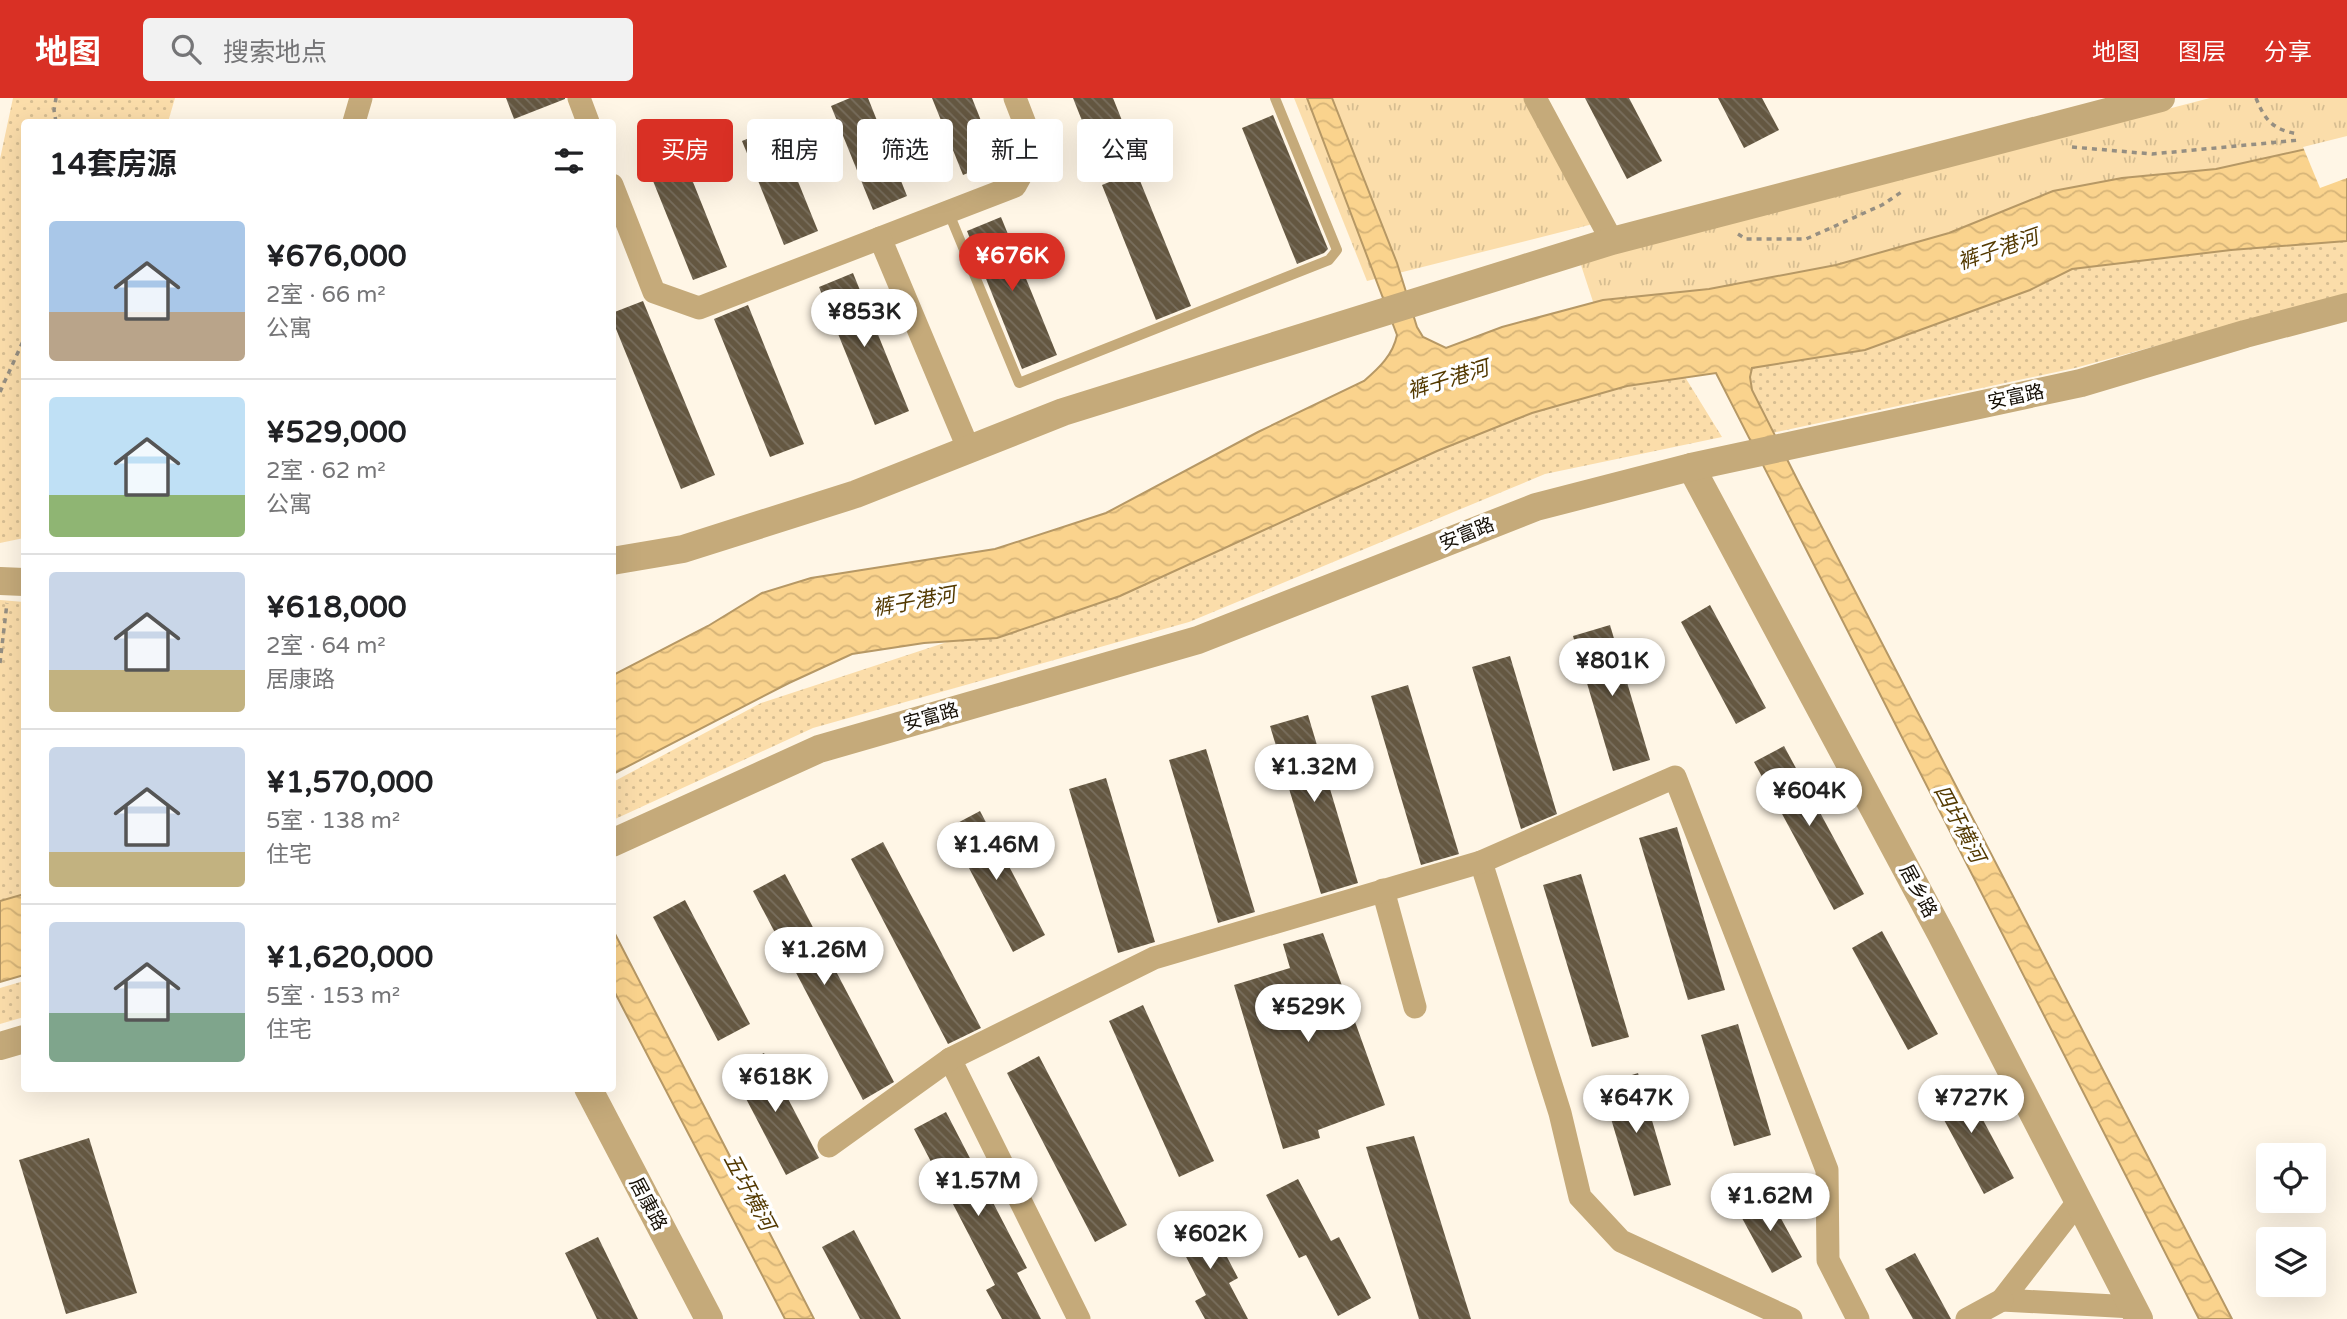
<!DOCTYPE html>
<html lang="zh">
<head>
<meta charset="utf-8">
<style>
	:root { --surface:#fff; --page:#f2f2f2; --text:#202124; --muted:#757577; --line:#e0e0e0; --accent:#d93025 }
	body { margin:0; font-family:"Varela Round","Noto Sans SC",sans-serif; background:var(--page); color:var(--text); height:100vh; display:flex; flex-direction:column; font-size:26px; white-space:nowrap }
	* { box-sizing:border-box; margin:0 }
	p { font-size:23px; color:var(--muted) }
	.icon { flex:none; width:38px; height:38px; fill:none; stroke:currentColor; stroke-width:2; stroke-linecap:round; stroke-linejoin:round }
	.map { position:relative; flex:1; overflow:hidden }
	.sheet { position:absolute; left:21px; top:21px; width:595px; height:973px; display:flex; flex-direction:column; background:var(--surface); border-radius:7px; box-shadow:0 7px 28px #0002 }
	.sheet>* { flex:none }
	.guide { position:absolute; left:637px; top:21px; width:665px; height:63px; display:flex; gap:14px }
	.fabs { position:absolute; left:2256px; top:1045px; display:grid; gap:14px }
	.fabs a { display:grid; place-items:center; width:70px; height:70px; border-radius:7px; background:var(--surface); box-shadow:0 7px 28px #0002; font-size:35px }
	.price { position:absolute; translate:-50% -60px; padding:0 16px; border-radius:24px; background:#fff; color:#222; font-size:23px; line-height:46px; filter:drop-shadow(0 2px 4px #0008) }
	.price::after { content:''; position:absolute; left:50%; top:42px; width:21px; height:16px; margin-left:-10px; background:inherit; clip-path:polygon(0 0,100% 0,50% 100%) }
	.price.active { background:var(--accent); color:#fff }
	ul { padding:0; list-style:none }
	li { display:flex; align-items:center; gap:21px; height:175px; padding:0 28px }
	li+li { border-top:2px solid var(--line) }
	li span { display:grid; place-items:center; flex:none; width:196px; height:140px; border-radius:7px; color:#555 }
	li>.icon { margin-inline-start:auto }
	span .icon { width:84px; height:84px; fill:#fffc; stroke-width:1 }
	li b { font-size:30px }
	h2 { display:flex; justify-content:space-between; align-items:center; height:84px; padding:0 28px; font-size:30px }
	.pill { padding:0 24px; border-radius:7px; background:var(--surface); box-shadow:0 7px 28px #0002; font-size:24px; line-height:63px }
	.pill.active { background:var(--accent); color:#fff }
	header { display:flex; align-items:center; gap:42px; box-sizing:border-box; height:98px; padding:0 35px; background:var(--accent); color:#fff }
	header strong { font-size:33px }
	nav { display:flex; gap:38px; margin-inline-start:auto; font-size:24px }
	.search { width:490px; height:63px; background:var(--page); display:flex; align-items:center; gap:18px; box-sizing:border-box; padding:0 24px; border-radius:7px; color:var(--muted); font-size:26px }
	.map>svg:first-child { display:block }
</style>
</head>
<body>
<header>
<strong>地图</strong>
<div class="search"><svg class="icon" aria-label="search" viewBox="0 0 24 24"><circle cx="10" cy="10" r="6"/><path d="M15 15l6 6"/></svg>搜索地点</div>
<nav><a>地图</a><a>图层</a><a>分享</a></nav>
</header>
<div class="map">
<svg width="2347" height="1221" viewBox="0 0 2347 1221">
	<defs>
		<pattern id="grass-dots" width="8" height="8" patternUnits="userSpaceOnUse" patternTransform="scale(1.75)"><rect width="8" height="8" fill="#fbddaa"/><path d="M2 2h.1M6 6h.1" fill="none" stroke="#d6bd91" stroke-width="1.8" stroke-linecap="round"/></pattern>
		<pattern id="park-tufts" width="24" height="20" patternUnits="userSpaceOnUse" patternTransform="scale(1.75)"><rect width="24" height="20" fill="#fbddaa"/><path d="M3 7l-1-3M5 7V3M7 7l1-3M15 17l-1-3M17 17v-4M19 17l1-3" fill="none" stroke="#d6bd91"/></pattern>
		<pattern id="water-waves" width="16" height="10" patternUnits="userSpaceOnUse" patternTransform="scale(1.75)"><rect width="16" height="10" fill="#fad38d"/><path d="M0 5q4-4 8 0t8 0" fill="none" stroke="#d6b478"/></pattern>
		<pattern id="building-back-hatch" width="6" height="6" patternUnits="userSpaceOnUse" patternTransform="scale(1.75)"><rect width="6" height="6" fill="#645741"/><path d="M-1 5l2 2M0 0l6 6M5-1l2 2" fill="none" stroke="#796f5e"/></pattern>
	</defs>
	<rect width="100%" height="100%" fill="#fff6e6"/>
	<g fill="url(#grass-dots)">
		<polygon points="13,0 175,0 168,24 24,24 24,440 0,445 0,61"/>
		<polygon points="2347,143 2347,196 2075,270 1763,337 1723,258 2072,171 2231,152"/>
		<polygon points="1677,266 1722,339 1545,376 1189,524 813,630 613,722 613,684 761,605 1045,512 1444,325"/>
		<polygon points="0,502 24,504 24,816 0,822"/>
		<polygon points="24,883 24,919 0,926 0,890"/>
	</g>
	<g fill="url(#park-tufts)">
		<polygon points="1294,0 1526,0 1593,126 1367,183"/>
		<polygon points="2210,0 2347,0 2347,80 1865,174 1599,222 1580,164"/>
	</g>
	<g fill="url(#water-waves)" stroke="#b69865" stroke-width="2">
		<path d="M 1307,0 L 1332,0 L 1397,165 L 1417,229 L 1423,239 L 1446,250 L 1502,229 L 1603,202 L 1709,191 L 1836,167 L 1949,135 L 2053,93 L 2122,80 L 2216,71 L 2347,42 L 2347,143 L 2231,152 L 2072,171 L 2030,192 L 1865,252 L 1752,270 L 1750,279 L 1752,292 L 1798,383 L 2232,1221 L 2199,1221 L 1716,275 L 1627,288 L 1532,315 L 1437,353 L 1120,498 L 997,540 L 924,545 L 852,556 L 789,585 L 613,676 L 613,577 L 708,528 L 762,495 L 811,480 L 995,451 L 1106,415 L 1258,334 L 1364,283 C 1379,270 1393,257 1397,237 Z"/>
		<polygon points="24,796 24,877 0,884 0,803"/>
		<polygon points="612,832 613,832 814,1221 785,1221 613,891"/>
	</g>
	<polygon fill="#fff6e6" points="2347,38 2347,80 2320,90 2303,49"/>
	<g fill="url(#building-back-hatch)">
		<polygon points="506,0 565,0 565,1 514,21"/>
		<polygon points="850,0 868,0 907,98 873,112 831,8"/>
		<polygon points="932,0 972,0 997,63 963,77"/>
		<polygon points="1073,0 1113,0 1127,35 1092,48"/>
		<polygon points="1585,0 1629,0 1662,63 1627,81"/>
		<polygon points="1718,0 1762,0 1779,32 1744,50"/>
		<polygon points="1273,17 1328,151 1324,155 1297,166 1242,30"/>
		<polygon points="776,29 818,133 784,147 742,43"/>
		<polygon points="685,64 727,169 693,182 651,78"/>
		<polygon points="1136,73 1191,208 1156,222 1102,87"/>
		<polygon points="1001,119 1057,257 1022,271 967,133"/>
		<polygon points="853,175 909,313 875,327 819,189"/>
		<polygon points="643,203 715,377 681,391 612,221 612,215"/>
		<polygon points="748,207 804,346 770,359 714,221"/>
		<polygon points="1710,507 1766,610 1736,626 1681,524"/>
		<polygon points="1610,527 1650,662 1613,673 1573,538"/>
		<polygon points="1510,558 1557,716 1521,731 1472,569"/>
		<polygon points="1408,587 1459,756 1421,767 1371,598"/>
		<polygon points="1308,617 1358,785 1321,796 1270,628"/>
		<polygon points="1784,648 1864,796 1834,812 1754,664"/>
		<polygon points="1206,651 1255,814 1218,825 1169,662"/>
		<polygon points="1106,680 1155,844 1118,855 1069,691"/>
		<polygon points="980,713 1045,837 1013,854 948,730"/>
		<polygon points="1677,729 1725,892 1688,902 1639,740"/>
		<polygon points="883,744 981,930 948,946 851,761"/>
		<polygon points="785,776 894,984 863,1002 753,793"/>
		<polygon points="1581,776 1629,939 1592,949 1543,787"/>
		<polygon points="685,802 750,926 718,943 653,819"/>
		<polygon points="1882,833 1938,936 1908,952 1852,850"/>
		<polygon points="1323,835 1385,1007 1318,1032 1320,1040 1283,1051 1234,887 1290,870 1283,846"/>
		<polygon points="1143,907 1214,1063 1179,1079 1109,923"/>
		<polygon points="1738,926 1771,1037 1734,1048 1701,937"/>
		<polygon points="764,955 819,1060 786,1077 731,972"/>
		<polygon points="1039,958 1127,1127 1095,1144 1007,975"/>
		<polygon points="1638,975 1671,1087 1634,1098 1601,987"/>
		<polygon points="1959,977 2014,1080 1984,1096 1929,994"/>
		<polygon points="946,1014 1027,1170 1017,1175 1041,1221 1002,1221 986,1192 995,1187 914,1031"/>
		<polygon points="1414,1038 1471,1221 1419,1221 1366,1049"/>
		<polygon points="89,1040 137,1195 66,1216 19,1062"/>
		<polygon points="1298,1081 1331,1143 1339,1139 1371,1200 1338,1218 1306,1157 1299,1160 1266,1097"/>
		<polygon points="1767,1095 1802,1159 1772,1175 1737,1111"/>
		<polygon points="1205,1117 1238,1180 1229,1185 1248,1221 1205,1221 1195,1203 1206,1197 1173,1134"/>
		<polygon points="854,1132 901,1221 860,1221 822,1149"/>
		<polygon points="598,1139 638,1221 597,1221 565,1155"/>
		<polygon points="1915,1155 1951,1221 1913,1221 1885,1171"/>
	</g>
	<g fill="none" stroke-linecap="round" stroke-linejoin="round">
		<g stroke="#968f82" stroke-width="3.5" stroke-dasharray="5 5" stroke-linecap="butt">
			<path d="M 2256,0 C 2265,23 2274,32 2298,36"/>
			<polyline points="56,24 54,12 56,0"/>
			<polyline points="2072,49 2152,56 2300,42"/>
			<polyline points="1738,136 1746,141 1806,141 1882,107 1903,93"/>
			<polyline points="0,294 24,241"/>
			<polyline points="0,565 7,505"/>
		</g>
		<polyline stroke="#c5aa7a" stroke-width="10" points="948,113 1019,285 1329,162 1337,152 1275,0"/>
		<g stroke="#c5aa7a" stroke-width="23">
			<polyline points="579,0 588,24"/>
			<polyline points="1535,0 1612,143"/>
			<polyline points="354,24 361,0"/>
			<polyline points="612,87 654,194 699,210 1015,88 1035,52 1015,0"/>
			<polyline points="880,140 969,352"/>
			<polyline points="1481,764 1560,1015 1580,1099 1621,1143 1791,1221"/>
			<polyline points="1383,792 1415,909"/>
			<polyline points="950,961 1079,1221"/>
			<polyline points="829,1048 950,961 1154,860 1481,764 1675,679 1827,1072 1828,1162 1858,1221"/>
			<polyline points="2078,1104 2002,1202 2133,1209"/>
			<polyline points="1967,1221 2002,1202"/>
		</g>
		<g stroke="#c5aa7a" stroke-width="28">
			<polyline points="1691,369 1941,836 2139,1221"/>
			<polyline points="612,463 683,451 856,396 1063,314 1612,143 2161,0"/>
			<polyline points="0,483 24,484"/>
			<polyline points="612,745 819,651 1198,542 1536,409 1691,369 2081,285 2245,236 2347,209"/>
			<polyline points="0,948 24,941"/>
			<polyline points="588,990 709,1221"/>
		</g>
	</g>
	<g text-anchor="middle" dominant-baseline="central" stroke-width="7" stroke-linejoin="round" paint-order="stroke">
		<g font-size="19" fill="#161007" stroke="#fff">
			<text transform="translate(2016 299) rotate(-12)">安富路</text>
			<text transform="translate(1467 436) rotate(-22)">安富路</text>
			<text transform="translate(931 619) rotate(-16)">安富路</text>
			<text transform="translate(1918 793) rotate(62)">居乡路</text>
			<text transform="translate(648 1106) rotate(62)">居康路</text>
		</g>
		<g font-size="21" font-style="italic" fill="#533900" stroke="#fff">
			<text transform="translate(1998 152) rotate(-19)">裤子港河</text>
			<text transform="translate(1448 282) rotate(-17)">裤子港河</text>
			<text transform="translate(914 504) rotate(-10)">裤子港河</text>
			<text transform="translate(1959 726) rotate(62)">四圩横河</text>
			<text transform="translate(749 1094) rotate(62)">五圩横河</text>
		</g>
	</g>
</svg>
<div class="fabs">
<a><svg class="icon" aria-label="locate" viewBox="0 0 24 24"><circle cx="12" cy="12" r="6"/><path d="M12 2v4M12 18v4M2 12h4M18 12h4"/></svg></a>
<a><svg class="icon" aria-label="layers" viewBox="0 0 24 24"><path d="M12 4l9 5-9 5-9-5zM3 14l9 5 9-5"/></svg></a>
</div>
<b class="price active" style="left:1012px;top:195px">¥676K</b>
<b class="price" style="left:864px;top:251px">¥853K</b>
<b class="price" style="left:1612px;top:600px">¥801K</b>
<b class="price" style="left:1314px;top:706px">¥1.32M</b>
<b class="price" style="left:1809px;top:730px">¥604K</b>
<b class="price" style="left:996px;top:784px">¥1.46M</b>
<b class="price" style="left:824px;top:889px">¥1.26M</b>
<b class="price" style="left:1308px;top:946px">¥529K</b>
<b class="price" style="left:775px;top:1016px">¥618K</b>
<b class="price" style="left:1636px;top:1037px">¥647K</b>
<b class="price" style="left:1971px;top:1037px">¥727K</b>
<b class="price" style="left:978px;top:1120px">¥1.57M</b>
<b class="price" style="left:1770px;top:1135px">¥1.62M</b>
<b class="price" style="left:1210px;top:1173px">¥602K</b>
<div class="guide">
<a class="pill active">买房</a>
<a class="pill">租房</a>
<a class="pill">筛选</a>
<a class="pill">新上</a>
<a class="pill">公寓</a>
</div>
<section class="sheet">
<h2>14套房源<svg class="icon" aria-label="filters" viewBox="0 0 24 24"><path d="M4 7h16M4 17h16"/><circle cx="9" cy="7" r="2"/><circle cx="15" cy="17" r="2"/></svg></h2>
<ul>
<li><span style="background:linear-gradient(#a9c7e8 65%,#b9a48a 0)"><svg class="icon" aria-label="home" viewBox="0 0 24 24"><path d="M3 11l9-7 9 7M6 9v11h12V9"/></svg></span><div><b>¥676,000</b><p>2室 · 66 m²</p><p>公寓</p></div></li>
<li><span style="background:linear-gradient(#bfe0f5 70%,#8fb573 0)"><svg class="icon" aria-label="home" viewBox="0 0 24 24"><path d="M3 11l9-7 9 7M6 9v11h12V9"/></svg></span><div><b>¥529,000</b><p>2室 · 62 m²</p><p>公寓</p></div></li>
<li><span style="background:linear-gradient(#c9d6e8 70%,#c2b280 0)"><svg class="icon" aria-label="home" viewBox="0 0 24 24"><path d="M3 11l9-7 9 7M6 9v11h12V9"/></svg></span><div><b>¥618,000</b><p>2室 · 64 m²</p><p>居康路</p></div></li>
<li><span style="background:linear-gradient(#c9d6e8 75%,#c2b280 0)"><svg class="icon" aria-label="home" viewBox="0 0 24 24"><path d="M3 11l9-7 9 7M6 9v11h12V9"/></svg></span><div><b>¥1,570,000</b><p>5室 · 138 m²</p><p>住宅</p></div></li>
<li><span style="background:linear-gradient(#c9d6e8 65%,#7fa58c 0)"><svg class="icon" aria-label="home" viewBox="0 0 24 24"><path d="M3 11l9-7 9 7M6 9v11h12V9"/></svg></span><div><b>¥1,620,000</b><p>5室 · 153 m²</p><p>住宅</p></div></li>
</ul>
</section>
</div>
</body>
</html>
